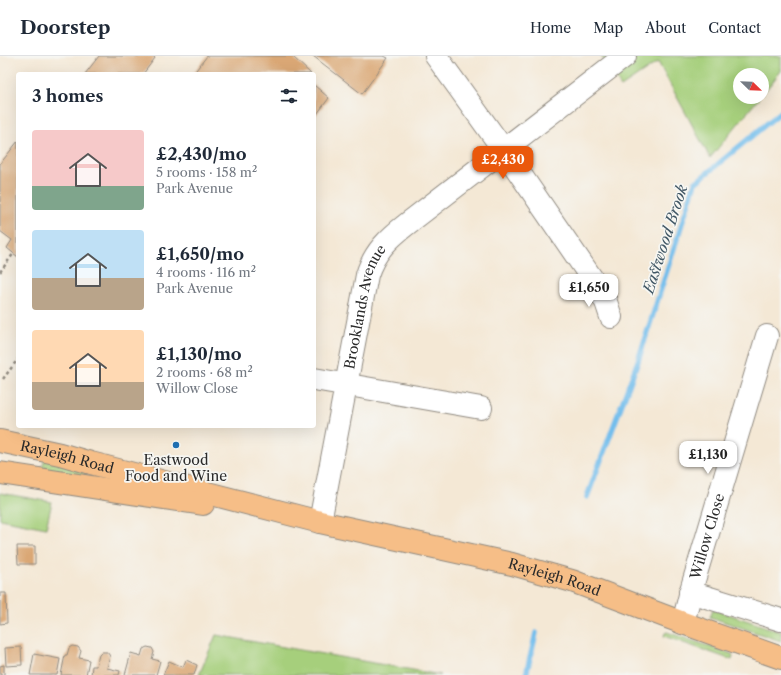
<!DOCTYPE html>
<html lang="en">
<head>
<meta charset="utf-8">
<style>
	:root { --surface:#fff; --page:#f6f6f7; --text:#1f2937; --muted:#747a83; --line:#e0e1e3; --accent:#ea580c }
	body { margin:0; font-family:"Libre Caslon Text",serif; background:var(--page); color:var(--text); height:100vh; display:flex; flex-direction:column; font-size:15px; white-space:nowrap }
	* { box-sizing:border-box; margin:0 }
	p { font-size:13px; color:var(--muted) }
	.icon { flex:none; width:22px; height:22px; fill:none; stroke:currentColor; stroke-width:2; stroke-linecap:round; stroke-linejoin:round }
	.map { position:relative; flex:1; overflow:hidden }
	.panel { position:absolute; left:16px; top:16px; width:300px; height:356px; display:flex; flex-direction:column; background:var(--surface); border-radius:4px; box-shadow:0 4px 16px #0002 }
	.panel>* { flex:none }
	.needle { width:26px; rotate:113deg }
	.tools { position:absolute; left:733px; top:12px; display:grid; gap:8px }
	.tools a { display:grid; place-items:center; width:36px; height:36px; border-radius:50%; background:var(--surface); box-shadow:0 4px 16px #0002; font-size:20px }
	.price { position:absolute; translate:-50% -34px; padding:0 9px; border-radius:8px; background:#fff; color:#222; font-size:13px; line-height:26px; filter:drop-shadow(0 1px 2px #0008) }
	.price::after { content:''; position:absolute; left:50%; top:24px; width:12px; height:9px; margin-left:-6px; background:inherit; clip-path:polygon(0 0,100% 0,50% 100%) }
	.price.on { background:var(--accent); color:#fff }
	ul { padding:0; list-style:none }
	li { display:flex; align-items:center; gap:12px; height:100px; padding:0 16px }
	li span { display:grid; place-items:center; flex:none; width:112px; height:80px; border-radius:4px; color:#555 }
	li>.icon { margin-inline-start:auto }
	span .icon { width:48px; height:48px; fill:#fffc; stroke-width:1 }
	li b { font-size:17px }
	h2 { display:flex; justify-content:space-between; align-items:center; height:48px; padding:0 16px; font-size:17px }
	header { display:flex; align-items:center; gap:24px; box-sizing:border-box; height:56px; padding:0 20px; background:var(--surface); border-bottom:1px solid var(--line) }
	header strong { font-size:19px }
	nav { display:flex; gap:22px; margin-inline-start:auto; font-size:14px }
	.map>svg:first-child { display:block }
</style>
</head>
<body>
<header>
<strong>Doorstep</strong>
<nav><a>Home</a><a>Map</a><a>About</a><a>Contact</a></nav>
</header>
<div class="map">
<svg width="781" height="619" viewBox="0 0 781 619">
	<rect width="100%" height="100%" fill="#f6f6f2"/>
	<filter id="ink" filterUnits="userSpaceOnUse"><feTurbulence type="fractalNoise" baseFrequency=".025" numOctaves="2"/><feDisplacementMap in="SourceGraphic" scale="8" xChannelSelector="R" yChannelSelector="G"/><feConvolveMatrix kernelMatrix="1 2 1 2 8 2 1 2 1" color-interpolation-filters="sRGB"/></filter>
	<filter id="wash" filterUnits="userSpaceOnUse"><feTurbulence type="fractalNoise" baseFrequency=".012" numOctaves="4" result="noise"/><feDisplacementMap in="SourceGraphic" scale="16" xChannelSelector="R" yChannelSelector="G"/><feGaussianBlur stdDeviation="0.9" result="paint"/><feColorMatrix in="noise" values="0 0 0 0 0 0 0 0 0 0 0 0 0 0 0 0 0 1.4 0 .05"/><feComposite in="paint" operator="in"/></filter>
	<g filter="url(#wash)">
		<rect width="100%" height="100%" fill="#f4e8d5"/>
		<g fill="#a6cf7b" stroke="#687d53">
			<polygon points="601,0 781,0 781,15 762,39 762,19 740,19 740,41 760,41 710,102 658,6 621,31"/>
			<polygon points="45,401 88,417 86,422 42,414"/>
			<polygon points="0,437 52,446 46,472 0,463"/>
			<polygon points="713,553 781,576 781,585 710,561"/>
			<polygon points="667,576 732,598 733,600 732,604 664,580 665,577"/>
			<polygon points="216,579 441,619 199,619"/>
		</g>
		<g fill="none" stroke-linecap="round" stroke-linejoin="round">
			<g stroke="#73beec" stroke-width="5.5">
				<polyline points="587,441 638,305 695,127 781,56"/>
				<polyline points="526,619 536,577"/>
			</g>
		</g>
		<g id="blocks">
			<g fill="#daa774">
				<polygon points="99,0 153,0 155,2 143,18 85,18"/>
				<polygon points="207,0 292,0 311,18 193,18"/>
				<polygon points="313,0 384,0 388,2 362,38"/>
				<polygon points="314,29 329,42 314,62"/>
				<polygon points="18,85 18,201 7,192 12,184 0,175 0,108"/>
				<polygon points="17,490 35,490 35,508 18,508"/>
				<polygon points="0,537 6,537 7,567 0,568"/>
				<polygon points="72,590 78,591 81,595 79,602 89,604 86,619 61,619 65,599 67,599 69,592"/>
				<polygon points="21,591 22,609 6,610 5,592"/>
				<polygon points="147,591 152,592 154,596 152,603 160,605 156,619 125,619 131,597 141,600 143,593"/>
				<polygon points="102,596 107,596 110,600 107,612 120,615 119,619 91,619 92,610 96,610 99,599"/>
				<polygon points="34,598 60,603 57,619 30,619"/>
				<polygon points="186,604 197,609 194,619 163,619 169,605 183,611"/>
				<polygon points="4,609 4,619 0,619 0,610"/>
			</g>
		</g>
	</g>
	<g filter="url(#ink)">
		<use href="#blocks" fill-opacity="0" stroke="#908a80" stroke-width="1"/>
		<g fill="none" stroke-linecap="round" stroke-linejoin="round">
			<defs>
				<g id="minor">
					<polyline points="436,0 503,93 597,230 606,246 611,261"/>
					<polyline points="314,323 481,352"/>
					<path id="s1" d="M 320,466 L 367,219 C 374,196 389,182 407,168 L 625,0"/>
					<polyline points="690,536 781,564"/>
					<path id="s2" d="M 683,567 L 692,531 L 767,280"/>
				</g>
				<g id="major">
					<path id="s3" d="M 0,385 L 60,398 L 91,407 L 320,466 L 512,508 L 572,525 L 683,567 L 781,602"/>
					<polyline points="0,417 203,448"/>
				</g>
			</defs>
			<use href="#minor" stroke="#908a80" stroke-width="24"/>
			<use href="#major" stroke="#908a80" stroke-width="24"/>
			<g stroke="#908a80" stroke-width="2.5" stroke-dasharray="3 3" stroke-linecap="butt">
				<polyline points="0,216 14,197"/>
				<polyline points="3,323 18,303"/>
			</g>
			<use href="#minor" stroke="#fff" stroke-width="22"/>
			<use href="#major" stroke="#f6be87" stroke-width="22"/>
		</g>
	</g>
	<circle fill="#1f6fb2" stroke="#f6f6f2" stroke-width="1.5" cx="176" cy="389" r="4"/>
	<g text-anchor="middle" dominant-baseline="central" stroke-width="3.5" stroke-linejoin="round" paint-order="stroke">
		<g font-size="14" fill="#2b2b2b" stroke="#f6f6f2">
			<text stroke="none"><textPath href="#s1" startOffset="220">Brooklands Avenue</textPath></text>
			<text stroke="none"><textPath href="#s3" startOffset="69">Rayleigh Road</textPath></text>
			<text stroke="none"><textPath href="#s2" startOffset="90">Willow Close</textPath></text>
			<text stroke="none"><textPath href="#s3" startOffset="571">Rayleigh Road</textPath></text>
		</g>
		<g font-size="14" fill="#2b2b2b" stroke="#f6f6f2">
			<text x="176" y="404">Eastwood<tspan x="176" dy="16">Food and Wine</tspan></text>
		</g>
		<g font-size="15" font-style="italic" fill="#415765" stroke="#f6f6f2">
			<text transform="translate(665 183) rotate(-72)">Eastwood Brook</text>
		</g>
	</g>
</svg>
<div class="tools">
<a><svg class="needle" viewBox="-14 -14 28 28"><path d="M0-13l5 13h-10z" fill="#e53935"/><path d="M0 13l5-13h-10z" fill="#747a83"/></svg></a>
</div>
<b class="price on" style="left:503px;top:124px">£2,430</b>
<b class="price" style="left:589px;top:252px">£1,650</b>
<b class="price" style="left:708px;top:419px">£1,130</b>
<section class="panel">
<h2>3 homes<svg class="icon" aria-label="filters" viewBox="0 0 24 24"><path d="M4 7h16M4 17h16"/><circle cx="9" cy="7" r="2"/><circle cx="15" cy="17" r="2"/></svg></h2>
<ul>
<li><span style="background:linear-gradient(#f6c9c9 70%,#7fa58c 0)"><svg class="icon" aria-label="home" viewBox="0 0 24 24"><path d="M3 11l9-7 9 7M6 9v11h12V9"/></svg></span><div><b>£2,430/mo</b><p>5 rooms · 158 m²</p><p>Park Avenue</p></div></li>
<li><span style="background:linear-gradient(#bfe0f5 60%,#b9a48a 0)"><svg class="icon" aria-label="home" viewBox="0 0 24 24"><path d="M3 11l9-7 9 7M6 9v11h12V9"/></svg></span><div><b>£1,650/mo</b><p>4 rooms · 116 m²</p><p>Park Avenue</p></div></li>
<li><span style="background:linear-gradient(#ffd9b3 65%,#b9a48a 0)"><svg class="icon" aria-label="home" viewBox="0 0 24 24"><path d="M3 11l9-7 9 7M6 9v11h12V9"/></svg></span><div><b>£1,130/mo</b><p>2 rooms · 68 m²</p><p>Willow Close</p></div></li>
</ul>
</section>
</div>
</body>
</html>
